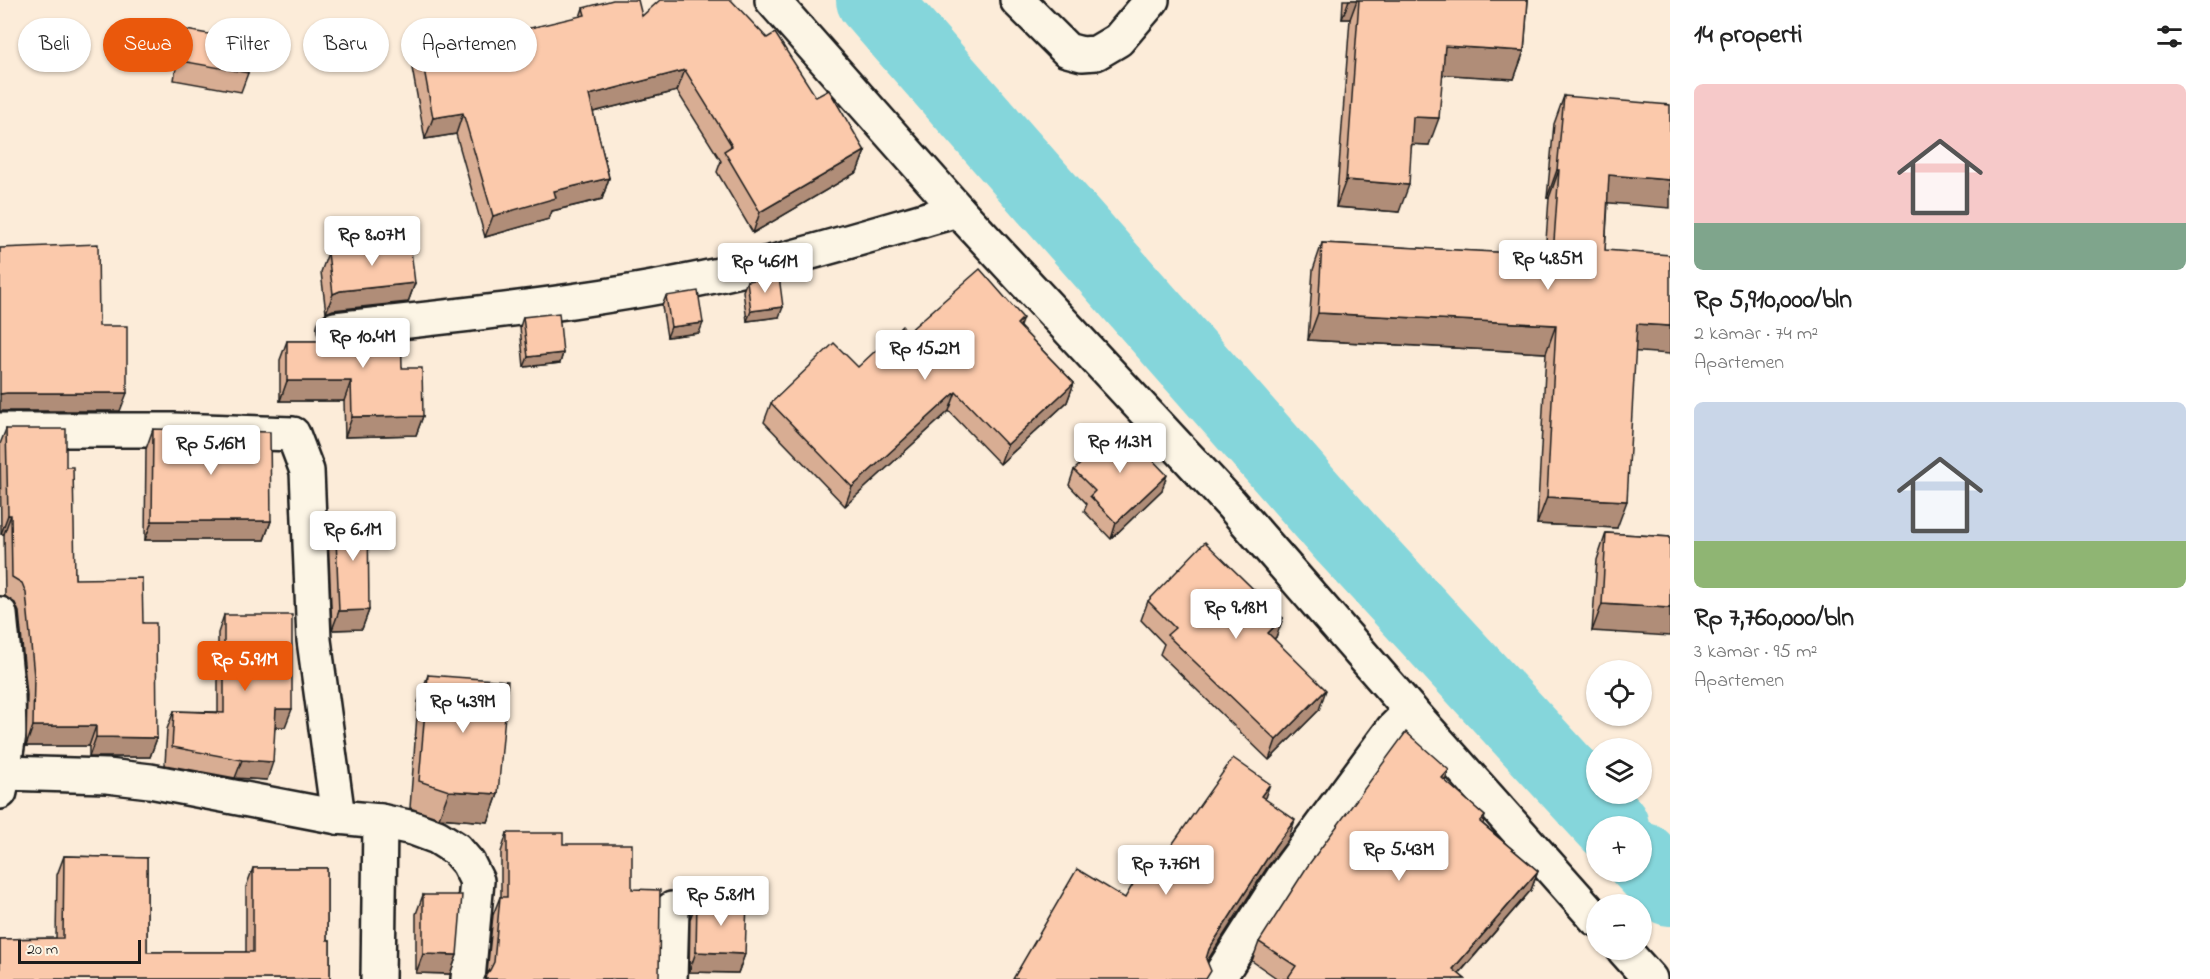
<!DOCTYPE html>
<html lang="id">
<head>
<meta charset="utf-8">
<style>
	:root { --surface:#fff; --page:#f2f2f2; --text:#222; --muted:#767676; --accent:#ea580c }
	body { margin:0; font-family:"Indie Flower",sans-serif; background:var(--page); color:var(--text); height:100vh; display:flex; flex-direction:column; font-size:22px; white-space:nowrap }
	* { box-sizing:border-box; margin:0 }
	p { font-size:20px; color:var(--muted) }
	.icon { flex:none; width:33px; height:33px; fill:none; stroke:currentColor; stroke-width:2; stroke-linecap:round; stroke-linejoin:round }
	.map { position:relative; flex:1; overflow:hidden }
	.details { display:flex; flex-direction:column; background:var(--surface); width:540px }
	.details>* { flex:none }
	.guide { position:absolute; left:18px; top:18px; width:570px; height:54px; display:flex; gap:12px }
	.fabs { position:absolute; left:1586px; top:660px; display:grid; gap:12px }
	.fabs a { display:grid; place-items:center; width:66px; height:66px; border-radius:50%; background:var(--surface); box-shadow:0 2px 4px #0004; font-size:30px }
	.scale { position:absolute; left:18px; bottom:15px; width:123px; box-sizing:border-box; padding-left:6px; border:3px solid #1c1c1c; border-top:0; font-size:16px; line-height:21px; white-space:nowrap; color:#1c1c1c; -webkit-text-stroke:4px #fcf5e5; paint-order:stroke }
	.price { position:absolute; translate:-50% -51px; padding:0 14px; border-radius:6px; background:#fff; color:#222; font-size:20px; line-height:39px; filter:drop-shadow(0 2px 3px #0008) }
	.price::after { content:''; position:absolute; left:50%; top:36px; width:18px; height:14px; margin-left:-9px; background:inherit; clip-path:polygon(0 0,100% 0,50% 100%) }
	.price.on { background:var(--accent); color:#fff }
	ul { padding:0; list-style:none }
	li { display:grid; align-content:center; gap:12px; height:318px; padding:0 24px }
	li span { display:grid; place-items:center; height:186px; border-radius:9px; color:#555 }
	li>.icon { margin-inline-start:auto }
	span .icon { width:108px; height:108px; fill:#fffc; stroke-width:1 }
	li b { font-size:26px }
	h2 { display:flex; justify-content:space-between; align-items:center; height:72px; padding:0 24px; font-size:26px }
	.tag { padding:0 21px; border-radius:27px; background:var(--surface); box-shadow:0 2px 4px #0004; font-size:21px; line-height:54px }
	.tag.on { background:var(--accent); color:#fff }
	main { display:flex; flex:1; min-height:0 }
	.map>svg:first-child { display:block }
</style>
</head>
<body>
<main>
<div class="map">
<svg width="1670" height="979" viewBox="0 0 1670 979">
	<rect width="100%" height="100%" fill="#fcecd9"/>
	<filter id="ink" filterUnits="userSpaceOnUse"><feTurbulence type="fractalNoise" baseFrequency=".0167" numOctaves="2"/><feDisplacementMap in="SourceGraphic" scale="12" xChannelSelector="R" yChannelSelector="G"/><feConvolveMatrix kernelMatrix="1 2 1 2 8 2 1 2 1" color-interpolation-filters="sRGB"/></filter>
	<g filter="url(#ink)">
		<g fill="none" stroke-linecap="round" stroke-linejoin="round">
			<g stroke="#85d6db" stroke-width="74">
				<polyline points="873,0 1346,538 1612,826"/>
				<polyline points="1641,858 1670,889"/>
			</g>
			<defs>
				<g id="minor">
					<polyline points="772,0 958,210 1231,504 1411,711 1596,919"/>
					<polyline points="1017,0 1067,50 1082,54 1096,53 1118,40 1152,0"/>
					<path d="M 335,329 C 481,313 628,299 770,263 C 833,247 895,228 958,210"/>
					<polyline points="0,430 173,430 293,434 307,471 314,640 338,817"/>
					<polyline points="0,614 8,696 9,734 0,792"/>
					<polyline points="4,773 107,776 150,781 338,817 380,821 413,828 437,837 456,849 468,863 477,881 468,979"/>
					<polyline points="1624,950 1650,979"/>
					<polyline points="378,979 380,821"/>
					<polyline points="670,979 672,909"/>
					<polyline points="1218,979 1284,876 1392,730 1411,711"/>
				</g>
			</defs>
			<use href="#minor" stroke="#1c1c1c" stroke-width="38"/>
			<use href="#minor" stroke="#fcf5e5" stroke-width="33"/>
		</g>
		<g fill="#d8ad93" stroke="#1c1c1c" stroke-width="1.5">
			<polygon points="1343,0 1528,0 1524,51 1514,79 1443,74 1429,145 1412,144 1399,212 1336,207 1350,19 1342,19"/>
			<polygon points="583,8 642,16 816,97 865,151 857,172 753,233 717,172 721,161 677,91 593,112 609,178 602,199 552,211 549,219 485,237 456,134 425,139 412,68 420,47 484,39 580,17"/>
			<polygon points="186,30 248,73 241,92 174,80 179,50"/>
			<polygon points="1564,96 1608,203 1605,250 1635,352 1617,528 1537,524 1546,353 1308,340 1313,270 1322,243 1545,255 1549,198 1547,198 1554,124"/>
			<polygon points="328,253 415,283 408,302 333,310 326,313 321,272"/>
			<polygon points="747,281 779,317 747,321 743,291"/>
			<polygon points="666,296 699,333 667,337 662,306"/>
			<polygon points="523,317 563,353 560,363 524,367 520,327"/>
			<polygon points="337,327 402,368 423,416 416,435 345,437 344,401 280,401 280,360 287,341 332,341"/>
			<polygon points="1020,327 1074,383 1067,402 1000,464 949,411 845,506 764,422 771,403 858,367 908,332"/>
			<polygon points="6,429 66,467 75,579 143,623 157,738 150,757 89,757 89,746 26,746 27,695 19,612 15,603 5,596 4,534 1,534 0,444"/>
			<polygon points="153,429 271,521 264,540 145,540 146,449"/>
			<polygon points="1074,470 1162,490 1111,539 1084,511 1087,504 1069,485"/>
			<polygon points="335,515 369,610 362,629 332,630 328,534"/>
			<polygon points="1606,533 1670,537 1592,631 1597,560"/>
			<polygon points="1148,601 1283,618 1276,637 1274,639 1319,710 1269,760 1160,654 1164,644 1141,620"/>
			<polygon points="224,615 285,727 275,727 267,780 235,778 165,765 167,729 174,711 218,712 218,633"/>
			<polygon points="428,675 498,794 488,822 439,818 410,808 418,702"/>
			<polygon points="1449,770 1445,781 1485,816 1483,824 1538,871 1531,890 1459,974 1465,979 1278,979 1252,961 1259,942"/>
			<polygon points="507,833 563,844 632,889 659,979 484,979 487,973 493,915 500,897 501,897 501,852"/>
			<polygon points="64,856 147,858 147,952 246,952 246,887 253,868 327,868 327,940 330,940 330,979 0,979 0,939 56,938 57,875"/>
			<polygon points="423,895 457,955 450,974 416,973 416,914"/>
			<polygon points="697,900 745,954 738,973 689,972 690,919"/>
		</g>
		<g fill="#b08d78" stroke="#1c1c1c" stroke-width="1.5">
			<polygon points="1349,0 1357,0 1350,19 1342,19"/>
			<polygon points="1445,46 1524,51 1514,79 1435,74"/>
			<polygon points="685,70 677,91 581,115 589,95"/>
			<polygon points="463,113 456,134 425,139 433,118"/>
			<polygon points="1413,117 1439,118 1429,145 1404,144"/>
			<polygon points="865,151 857,172 753,233 760,212"/>
			<polygon points="1557,170 1559,170 1549,198 1547,198"/>
			<polygon points="1609,175 1670,180 1670,208 1599,202"/>
			<polygon points="609,178 602,199 552,211 549,219 485,237 493,216 554,191"/>
			<polygon points="1346,180 1409,185 1399,212 1336,207"/>
			<polygon points="415,283 408,302 333,310 326,313 333,294 340,291"/>
			<polygon points="783,307 779,317 747,321 751,311"/>
			<polygon points="1318,313 1556,325 1546,353 1308,340"/>
			<polygon points="1023,318 1016,337 1017,324"/>
			<polygon points="703,323 699,333 667,337 671,327"/>
			<polygon points="1637,324 1670,326 1670,354 1627,351"/>
			<polygon points="563,353 560,363 524,367 528,357"/>
			<polygon points="287,381 351,381 344,401 280,401"/>
			<polygon points="1074,383 1067,402 1000,464 1007,445"/>
			<polygon points="956,392 949,411 845,506 852,487"/>
			<polygon points="7,393 127,393 120,411 0,411 0,394"/>
			<polygon points="423,416 416,435 345,437 352,417"/>
			<polygon points="1167,475 1162,490 1111,539 1116,523"/>
			<polygon points="1547,497 1627,501 1617,528 1537,524"/>
			<polygon points="8,515 11,515 4,534 1,534"/>
			<polygon points="152,521 271,521 264,540 145,540"/>
			<polygon points="1602,604 1670,608 1670,636 1592,631"/>
			<polygon points="369,610 362,629 332,630 339,611"/>
			<polygon points="1283,618 1276,637 1261,652 1268,633"/>
			<polygon points="1326,690 1319,710 1269,760 1276,740"/>
			<polygon points="276,709 292,709 285,727 270,727"/>
			<polygon points="33,726 96,726 89,746 26,746"/>
			<polygon points="96,737 157,738 150,757 89,757"/>
			<polygon points="242,760 273,762 267,780 235,778"/>
			<polygon points="1449,770 1442,790 1442,778"/>
			<polygon points="1270,784 1263,803 1261,796"/>
			<polygon points="449,791 498,794 488,822 439,818"/>
			<polygon points="1295,820 1288,840 1268,866 1202,969 1209,949 1275,846"/>
			<polygon points="1538,871 1531,890 1454,979 1453,969"/>
			<polygon points="696,952 745,954 738,973 689,972"/>
			<polygon points="423,954 457,955 450,974 416,973"/>
		</g>
		<g fill="#fbc9ab" stroke="#1c1c1c" stroke-width="1.5">
			<polygon points="613,0 638,0 642,16 660,0 731,0 767,38 775,33 816,97 829,90 865,151 760,212 724,151 732,146 685,70 589,95 609,178 554,191 556,198 493,216 463,113 433,118 420,47 483,36 484,39 585,15 583,8"/>
			<polygon points="1359,0 1528,0 1524,51 1445,46 1439,118 1413,117 1409,185 1346,180"/>
			<polygon points="186,30 254,42 248,73 181,61"/>
			<polygon points="1564,96 1670,105 1670,180 1609,175 1605,250 1670,255 1670,326 1637,324 1627,501 1547,497 1556,325 1318,313 1322,243 1553,255 1559,170 1557,170"/>
			<polygon points="410,242 415,283 340,291 333,294 328,253"/>
			<polygon points="98,244 99,326 127,326 127,393 7,393 0,394 0,248"/>
			<polygon points="980,269 1023,318 1017,324 1074,383 1007,445 956,392 852,487 771,403 834,343 858,367 902,326 908,332"/>
			<polygon points="779,276 783,307 751,311 747,281"/>
			<polygon points="698,291 703,323 671,327 666,296"/>
			<polygon points="559,313 563,353 528,357 523,317"/>
			<polygon points="401,322 402,368 422,368 423,416 352,417 351,381 287,381 287,341 338,341 337,327 344,328"/>
			<polygon points="1120,426 1167,475 1116,523 1090,496 1095,491 1074,470"/>
			<polygon points="6,429 66,429 66,467 73,467 75,579 142,578 143,623 156,623 157,738 96,737 96,726 33,726 34,676 26,593 22,583 12,577 11,515 8,515"/>
			<polygon points="153,429 270,432 271,521 152,521"/>
			<polygon points="368,514 369,610 339,611 335,515"/>
			<polygon points="1606,533 1670,537 1670,608 1602,604"/>
			<polygon points="1205,542 1283,618 1268,633 1326,690 1276,740 1167,635 1175,628 1148,601"/>
			<polygon points="224,615 292,615 292,709 276,709 273,762 242,760 172,747 174,711 224,713"/>
			<polygon points="428,675 508,681 498,794 449,791 419,781"/>
			<polygon points="1406,732 1449,770 1442,778 1485,816 1480,822 1538,871 1453,969 1465,979 1287,979 1296,966 1259,942 1307,867"/>
			<polygon points="1233,758 1270,784 1261,796 1295,820 1275,846 1209,949 1206,959 1211,971 1206,979 1013,979 1077,869 1125,898 1147,860 1157,866"/>
			<polygon points="507,833 563,833 563,844 632,844 632,889 660,890 659,979 485,979 486,975 490,970 494,962 500,897 507,897"/>
			<polygon points="64,856 147,858 147,952 253,952 253,868 327,868 327,940 330,940 330,979 0,979 0,939 63,938"/>
			<polygon points="423,895 462,895 457,955 423,954"/>
			<polygon points="697,900 747,902 745,954 696,952"/>
		</g>
	</g>
</svg>
<div class="fabs">
<a><svg class="icon" aria-label="locate" viewBox="0 0 24 24"><circle cx="12" cy="12" r="6"/><path d="M12 2v4M12 18v4M2 12h4M18 12h4"/></svg></a>
<a><svg class="icon" aria-label="layers" viewBox="0 0 24 24"><path d="M12 4l9 5-9 5-9-5zM3 14l9 5 9-5"/></svg></a>
<a>+</a>
<a>−</a>
</div>
<div class="scale">20 m</div>
<b class="price" style="left:372px;top:267px">Rp 8.07M</b>
<b class="price" style="left:1548px;top:291px">Rp 4.85M</b>
<b class="price" style="left:765px;top:294px">Rp 4.61M</b>
<b class="price" style="left:363px;top:369px">Rp 10.4M</b>
<b class="price" style="left:925px;top:381px">Rp 15.2M</b>
<b class="price" style="left:1120px;top:474px">Rp 11.3M</b>
<b class="price" style="left:211px;top:476px">Rp 5.16M</b>
<b class="price" style="left:353px;top:562px">Rp 6.1M</b>
<b class="price" style="left:1236px;top:640px">Rp 9.18M</b>
<b class="price on" style="left:245px;top:692px">Rp 5.91M</b>
<b class="price" style="left:463px;top:734px">Rp 4.39M</b>
<b class="price" style="left:1399px;top:882px">Rp 5.43M</b>
<b class="price" style="left:1166px;top:896px">Rp 7.76M</b>
<b class="price" style="left:721px;top:927px">Rp 5.81M</b>
<div class="guide">
<a class="tag">Beli</a>
<a class="tag on">Sewa</a>
<a class="tag">Filter</a>
<a class="tag">Baru</a>
<a class="tag">Apartemen</a>
</div>
</div>
<section class="details">
<h2>14 properti<svg class="icon" aria-label="filters" viewBox="0 0 24 24"><path d="M4 7h16M4 17h16"/><circle cx="9" cy="7" r="2"/><circle cx="15" cy="17" r="2"/></svg></h2>
<ul>
<li><span style="background:linear-gradient(#f6c9c9 75%,#7fa58c 0)"><svg class="icon" aria-label="home" viewBox="0 0 24 24"><path d="M3 11l9-7 9 7M6 9v11h12V9"/></svg></span><div><b>Rp 5,910,000/bln</b><p>2 kamar · 74 m²</p><p>Apartemen</p></div></li>
<li><span style="background:linear-gradient(#c9d6e8 75%,#8fb573 0)"><svg class="icon" aria-label="home" viewBox="0 0 24 24"><path d="M3 11l9-7 9 7M6 9v11h12V9"/></svg></span><div><b>Rp 7,760,000/bln</b><p>3 kamar · 95 m²</p><p>Apartemen</p></div></li>
</ul>
</section>
</main>
</body>
</html>
